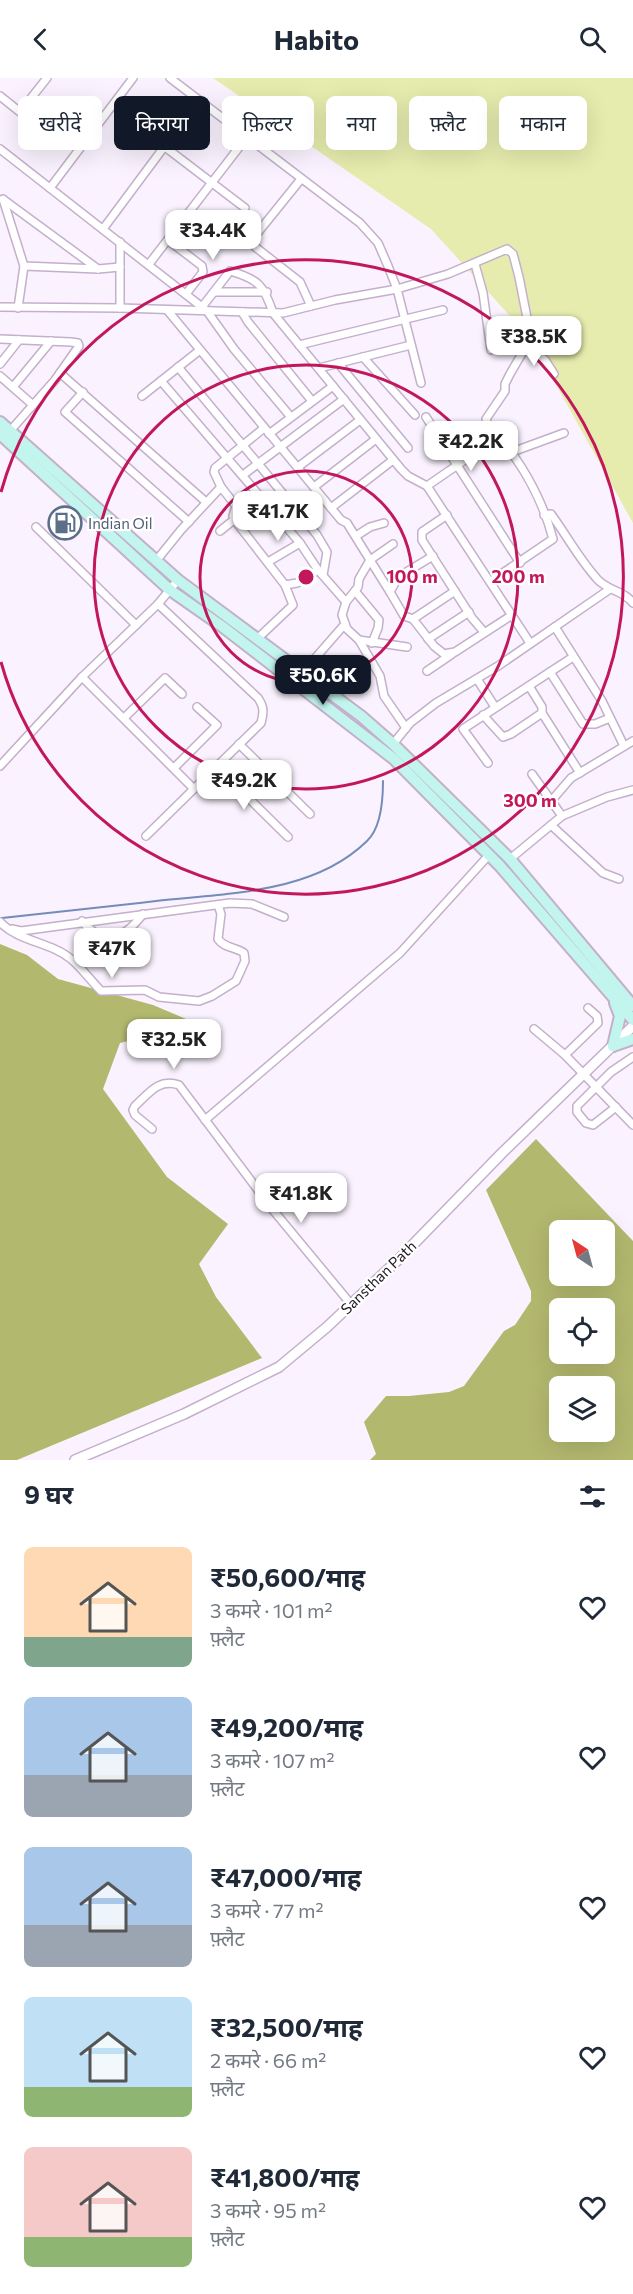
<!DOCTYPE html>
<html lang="hi">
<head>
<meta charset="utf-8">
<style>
	:root { --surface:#fff; --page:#f2f2f3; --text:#1f2937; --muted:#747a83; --accent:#111827 }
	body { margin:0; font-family:Commissioner,"Noto Sans Devanagari",sans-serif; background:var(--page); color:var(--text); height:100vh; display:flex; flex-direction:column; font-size:22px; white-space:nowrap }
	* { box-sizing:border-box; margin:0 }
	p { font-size:20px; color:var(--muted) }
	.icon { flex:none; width:33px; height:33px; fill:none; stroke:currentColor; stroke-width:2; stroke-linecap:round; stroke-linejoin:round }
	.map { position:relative; height:1382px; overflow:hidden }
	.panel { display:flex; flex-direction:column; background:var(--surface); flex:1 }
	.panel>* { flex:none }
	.banner { position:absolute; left:18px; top:18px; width:597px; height:54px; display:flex; gap:12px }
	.needle { width:39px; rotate:324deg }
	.buttons { position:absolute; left:549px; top:1142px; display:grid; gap:12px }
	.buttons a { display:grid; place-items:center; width:66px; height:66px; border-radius:9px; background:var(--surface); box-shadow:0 6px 24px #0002; font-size:30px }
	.price { position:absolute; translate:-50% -51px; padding:0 14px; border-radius:12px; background:#fff; color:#222; font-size:20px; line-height:39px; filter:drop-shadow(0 2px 3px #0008) }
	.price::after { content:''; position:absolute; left:50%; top:36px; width:18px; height:14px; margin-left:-9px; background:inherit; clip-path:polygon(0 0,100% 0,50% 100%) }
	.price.selected { background:var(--accent); color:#fff }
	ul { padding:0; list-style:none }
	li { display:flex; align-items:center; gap:18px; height:150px; padding:0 24px }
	li span { display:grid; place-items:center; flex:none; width:168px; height:120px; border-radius:9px; color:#555 }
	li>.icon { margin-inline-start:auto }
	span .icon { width:72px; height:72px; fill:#fffc; stroke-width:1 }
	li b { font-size:26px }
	h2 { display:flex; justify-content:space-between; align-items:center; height:72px; padding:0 24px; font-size:26px }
	.pill { padding:0 21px; border-radius:9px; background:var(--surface); box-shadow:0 6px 24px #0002; font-size:21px; line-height:54px }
	.pill.selected { background:var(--accent); color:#fff }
	header { display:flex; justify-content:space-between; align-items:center; height:78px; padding:0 24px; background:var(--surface); font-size:27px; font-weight:700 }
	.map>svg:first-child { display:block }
</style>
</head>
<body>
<header><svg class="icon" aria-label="back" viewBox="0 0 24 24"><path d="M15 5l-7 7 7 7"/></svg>Habito<svg class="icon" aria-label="search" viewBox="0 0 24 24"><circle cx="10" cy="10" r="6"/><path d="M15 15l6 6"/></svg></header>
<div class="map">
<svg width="633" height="1382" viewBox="0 0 633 1382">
	<rect width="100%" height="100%" fill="#faf2fe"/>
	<polygon fill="#e6ecad" points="213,0 633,0 633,445 530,260 431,151"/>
	<g fill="#b3b86f" fill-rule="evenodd">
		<polygon points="0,866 27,877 58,901 153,927 198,946 120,965 103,1011 167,1099 228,1146 199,1186 216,1219 262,1280 17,1382 0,1382"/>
		<path d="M 536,1061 L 633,1163 L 633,1382 L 370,1382 L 376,1376 L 364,1344 L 386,1318 L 409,1318 L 449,1314 L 464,1308 L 504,1253 L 515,1247 L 531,1223 L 531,1213 L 486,1112 ZM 560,1152 L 604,1152 L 604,1197 L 560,1197 ZM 560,1230 L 604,1230 L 604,1275 L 560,1275 ZM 560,1308 L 604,1308 L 604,1353 L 560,1353 Z"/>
	</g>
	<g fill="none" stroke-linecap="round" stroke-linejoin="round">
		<path stroke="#738cb9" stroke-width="2" d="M 2,840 C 54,834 105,829 156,823 C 227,815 313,816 367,763 C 381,750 383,720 383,703"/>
		<defs>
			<g id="minor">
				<polyline points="170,0 360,145 378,165 388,188 397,211 421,305"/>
				<polyline points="0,18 20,34 47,0"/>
				<polyline points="165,69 245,130"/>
				<polyline points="0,71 207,233 234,271 290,338"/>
				<polyline points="301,101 251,163 254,168 300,204 311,228"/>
				<polyline points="50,110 133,0"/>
				<polyline points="3,121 24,188 98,191 120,189"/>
				<polyline points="4,122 98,191"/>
				<polyline points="103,151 199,22"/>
				<polyline points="168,162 202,188 203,194 186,216"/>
				<polyline points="149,186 247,59"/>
				<polyline points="475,186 483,215 491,272"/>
				<polyline points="214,214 267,214"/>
				<path d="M 0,229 L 120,230 L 283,235 L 335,222 L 397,211 L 448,196 L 507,171 L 513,176 L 519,199 L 530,255 L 528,265 L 510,296 L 505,306 L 505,313 L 486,341 C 489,354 508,368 516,381 C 532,404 546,434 553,461 L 491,503"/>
				<path d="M 202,229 L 230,193 C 258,201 264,207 273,235 L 401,391 L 408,398 L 427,408 L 530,565"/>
				<polyline points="18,230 24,188"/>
				<polyline points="120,230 120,164"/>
				<polyline points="168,233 341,442 347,445 370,482 359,501 358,509 346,524 342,537 347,551 359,562 407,569"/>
				<polyline points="242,234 248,244 312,323"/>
				<polyline points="0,261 71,264 78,265 79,268 55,302 10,353"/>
				<polyline points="299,267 443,232"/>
				<polyline points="526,269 545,282 554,296"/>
				<polyline points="363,279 415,337"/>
				<polyline points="338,285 408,370"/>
				<polyline points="0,286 19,262"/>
				<polyline points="178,289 317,457 327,474 323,497"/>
				<polyline points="319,290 411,267"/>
				<polyline points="60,295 206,424"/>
				<polyline points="0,298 33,327"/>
				<polyline points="161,303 300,465 318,492 346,524"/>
				<polyline points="13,309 51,263"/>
				<polyline points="83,314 65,334 189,444"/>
				<polyline points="142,318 200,272"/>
				<polyline points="426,339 520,485"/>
				<polyline points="264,350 215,390 214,394 221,409 236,428 233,438 237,445 285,507 297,505 318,492"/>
				<polyline points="269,356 333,308"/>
				<polyline points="512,374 564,355"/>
				<polyline points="298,389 360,342"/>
				<polyline points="243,397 344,321"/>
				<polyline points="427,408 498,359"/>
				<polyline points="314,409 376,361"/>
				<polyline points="331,430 393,382"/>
				<polyline points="447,437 422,454 422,462 472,540 484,554"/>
				<path d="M 544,437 L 551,436 C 567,458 579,481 598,502 C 609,513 624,513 633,525"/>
				<polyline points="36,449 136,547"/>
				<polyline points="220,453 235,441"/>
				<polyline points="356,458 370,449 384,445"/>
				<polyline points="156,483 181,452 221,409"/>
				<polyline points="268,484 300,465"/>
				<polyline points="355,513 379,542 378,550 372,565"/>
				<polyline points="455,513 413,541 434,568 444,576 455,574 512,537"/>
				<polyline points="390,514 370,482 393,466"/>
				<polyline points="413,541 404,538 390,514 398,499 433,478"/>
				<polyline points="555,549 602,623 624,668"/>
				<polyline points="257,561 293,527 285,507"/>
				<polyline points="428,561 469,534"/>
				<polyline points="359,562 380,598 384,618 406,650"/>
				<polyline points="427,593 452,576"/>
				<polyline points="303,594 345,546"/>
				<polyline points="550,594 583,646 595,646 610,640"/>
				<polyline points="82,599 194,711"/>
				<polyline points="477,601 495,629"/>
				<polyline points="542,635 580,695"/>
				<polyline points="483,637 503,659 511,656 542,635 542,629 529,608"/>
				<polyline points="124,640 165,600 182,616"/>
				<polyline points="239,666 310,736"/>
				<polyline points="393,666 410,645 436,625 498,588 610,511"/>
				<polyline points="488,685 463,651 573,579"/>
				<polyline points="0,688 82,599 158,526 178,502"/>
				<polyline points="217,689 288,759"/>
				<polyline points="174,690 217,647 197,629"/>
				<polyline points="532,696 562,738"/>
				<polyline points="552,722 571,700 633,663"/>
				<polyline points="551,747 603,795 619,801"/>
				<path d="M 146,758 L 261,645 C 264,634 264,629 258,620 L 158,526"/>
				<polyline points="510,781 562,738 607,719 633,712"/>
				<path d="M 82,843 C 104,869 124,861 143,836"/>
				<path d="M 0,844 C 19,864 51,864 71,881 C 82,890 91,903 101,913 L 145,912 L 159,919 L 199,923 L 212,918 L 236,903 L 245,883 L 244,875 C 236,869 224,870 218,861 L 221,836 L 218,827"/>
				<polyline points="12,851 21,853 230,825 252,826 284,839"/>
				<polyline points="534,951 565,977 633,1047"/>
				<polyline points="565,977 598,945 597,938 588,930"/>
				<polyline points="616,1029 593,1047 586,1045 577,1034 577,1028 611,994 633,979"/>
				<polyline points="205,1042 400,875 489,777"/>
				<path d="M 152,1051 L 135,1037 L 133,1032 L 135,1028 C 149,1015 159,1000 179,1007 L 273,1132 L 350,1225"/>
			</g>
			<polyline id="tertiary" points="75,1382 184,1336 279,1289 327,1249 400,1180 502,1075 633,948"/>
			<g id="secondary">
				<polyline points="0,344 178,502 361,638 393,666 510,781 633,928"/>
				<polyline points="0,356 170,512 223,549 394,681 500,788 633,942"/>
				<polyline points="613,968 620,938 615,925"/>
				<polyline points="613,968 633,961"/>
			</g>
		</defs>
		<use href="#minor" stroke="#c4afcc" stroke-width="10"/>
		<use href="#tertiary" stroke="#c4afcc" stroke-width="12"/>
		<use href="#secondary" stroke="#c4afcc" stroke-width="14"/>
		<use href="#minor" stroke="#fff" stroke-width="7"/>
		<use href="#tertiary" stroke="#fff" stroke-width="9"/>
		<use href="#secondary" stroke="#c2f5ed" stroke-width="10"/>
	</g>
	<g fill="none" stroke="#c2185b" stroke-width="3">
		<circle cx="306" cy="499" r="106"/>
		<circle cx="306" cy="499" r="212"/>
		<path d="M1 414A317 317 0 1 1 1 584"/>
	</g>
	<defs>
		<symbol id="fuel-ring" viewBox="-11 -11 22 22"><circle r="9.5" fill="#fff" stroke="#5c6f8a" stroke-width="1.5"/><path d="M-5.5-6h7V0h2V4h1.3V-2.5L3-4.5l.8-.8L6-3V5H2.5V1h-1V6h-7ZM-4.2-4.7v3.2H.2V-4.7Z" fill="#5c6f8a"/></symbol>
	</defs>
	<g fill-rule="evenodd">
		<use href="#fuel-ring" x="46" y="426" width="38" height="38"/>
	</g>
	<g text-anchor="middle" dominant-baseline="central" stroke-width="4.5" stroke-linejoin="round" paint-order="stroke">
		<g font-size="15" fill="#4e5e75" stroke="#fff" text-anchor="start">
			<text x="88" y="445">Indian Oil</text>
		</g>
		<g font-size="15" fill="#1f1822" stroke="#fff">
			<text transform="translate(378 1199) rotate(-44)">Sansthan Path</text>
		</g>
	</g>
	<circle cx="306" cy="499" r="9" fill="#c2185b" stroke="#fff" stroke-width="3"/>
	<g font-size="18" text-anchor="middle" font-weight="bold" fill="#c2185b" stroke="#fff" stroke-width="4.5" stroke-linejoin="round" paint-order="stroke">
		<text x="412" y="505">100 m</text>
		<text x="518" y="505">200 m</text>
		<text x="530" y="729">300 m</text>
	</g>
</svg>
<div class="buttons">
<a><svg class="needle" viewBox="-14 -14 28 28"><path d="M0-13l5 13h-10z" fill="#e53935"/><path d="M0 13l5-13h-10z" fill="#747a83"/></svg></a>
<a><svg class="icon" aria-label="locate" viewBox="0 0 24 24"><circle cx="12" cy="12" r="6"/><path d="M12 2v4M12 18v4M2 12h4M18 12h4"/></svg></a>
<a><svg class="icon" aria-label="layers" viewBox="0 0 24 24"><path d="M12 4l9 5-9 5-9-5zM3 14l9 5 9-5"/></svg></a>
</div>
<b class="price" style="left:213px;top:183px">₹34.4K</b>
<b class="price" style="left:534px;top:289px">₹38.5K</b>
<b class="price" style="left:471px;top:394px">₹42.2K</b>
<b class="price" style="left:278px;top:464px">₹41.7K</b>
<b class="price selected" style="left:323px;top:628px">₹50.6K</b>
<b class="price" style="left:244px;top:733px">₹49.2K</b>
<b class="price" style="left:112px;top:901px">₹47K</b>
<b class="price" style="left:174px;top:992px">₹32.5K</b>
<b class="price" style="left:301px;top:1146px">₹41.8K</b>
<div class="banner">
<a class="pill">खरीदें</a>
<a class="pill selected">किराया</a>
<a class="pill">फ़िल्टर</a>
<a class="pill">नया</a>
<a class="pill">फ़्लैट</a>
<a class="pill">मकान</a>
</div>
</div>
<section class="panel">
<h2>9 घर<svg class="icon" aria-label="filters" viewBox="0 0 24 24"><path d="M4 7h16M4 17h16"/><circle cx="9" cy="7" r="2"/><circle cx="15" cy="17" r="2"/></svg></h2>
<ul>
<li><span style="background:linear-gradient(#ffd9b3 75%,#7fa58c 0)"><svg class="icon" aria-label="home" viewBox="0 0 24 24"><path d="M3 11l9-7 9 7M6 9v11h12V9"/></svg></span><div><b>₹50,600/माह</b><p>3 कमरे · 101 m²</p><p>फ़्लैट</p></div><svg class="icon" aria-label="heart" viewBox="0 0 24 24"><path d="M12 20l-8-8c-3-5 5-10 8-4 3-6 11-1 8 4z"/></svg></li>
<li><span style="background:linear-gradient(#a9c7e8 65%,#9aa5b1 0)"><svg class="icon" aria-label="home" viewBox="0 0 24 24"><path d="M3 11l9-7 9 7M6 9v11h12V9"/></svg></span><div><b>₹49,200/माह</b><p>3 कमरे · 107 m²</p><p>फ़्लैट</p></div><svg class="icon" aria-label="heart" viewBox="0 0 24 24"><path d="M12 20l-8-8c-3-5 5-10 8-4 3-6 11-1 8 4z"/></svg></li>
<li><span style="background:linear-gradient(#a9c7e8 65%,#9aa5b1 0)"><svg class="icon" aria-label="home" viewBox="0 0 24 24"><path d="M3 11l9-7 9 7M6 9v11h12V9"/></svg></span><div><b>₹47,000/माह</b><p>3 कमरे · 77 m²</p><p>फ़्लैट</p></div><svg class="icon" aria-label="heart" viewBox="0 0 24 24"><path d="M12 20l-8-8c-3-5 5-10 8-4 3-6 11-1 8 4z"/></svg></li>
<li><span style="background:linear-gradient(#bfe0f5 75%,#8fb573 0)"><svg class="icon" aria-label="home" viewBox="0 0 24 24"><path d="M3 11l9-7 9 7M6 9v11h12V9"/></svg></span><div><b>₹32,500/माह</b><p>2 कमरे · 66 m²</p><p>फ़्लैट</p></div><svg class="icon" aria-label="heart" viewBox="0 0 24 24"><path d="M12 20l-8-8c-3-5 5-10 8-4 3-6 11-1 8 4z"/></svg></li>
<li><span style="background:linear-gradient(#f6c9c9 75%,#8fb573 0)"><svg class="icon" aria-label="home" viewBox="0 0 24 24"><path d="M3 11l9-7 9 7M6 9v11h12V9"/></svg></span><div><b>₹41,800/माह</b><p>3 कमरे · 95 m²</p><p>फ़्लैट</p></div><svg class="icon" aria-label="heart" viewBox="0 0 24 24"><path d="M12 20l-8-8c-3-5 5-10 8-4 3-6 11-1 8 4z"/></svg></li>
</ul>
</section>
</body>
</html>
